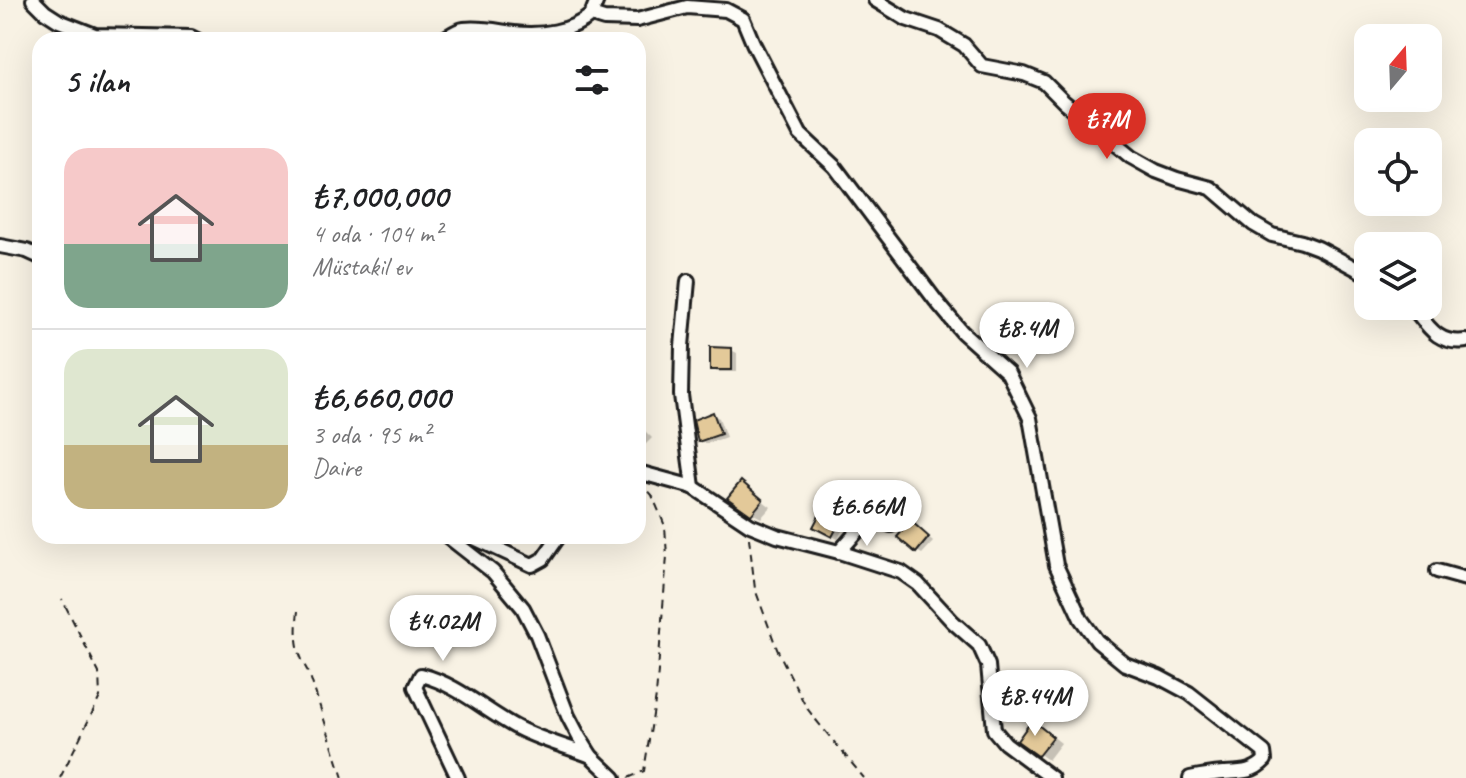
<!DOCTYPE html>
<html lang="tr">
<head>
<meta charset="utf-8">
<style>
	:root { --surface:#fff; --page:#f2f2f2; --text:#202124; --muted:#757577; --line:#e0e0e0; --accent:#d93025 }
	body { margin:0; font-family:Caveat,sans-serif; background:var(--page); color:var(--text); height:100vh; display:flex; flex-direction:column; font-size:30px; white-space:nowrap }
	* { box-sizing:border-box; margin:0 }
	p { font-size:26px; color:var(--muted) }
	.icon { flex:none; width:44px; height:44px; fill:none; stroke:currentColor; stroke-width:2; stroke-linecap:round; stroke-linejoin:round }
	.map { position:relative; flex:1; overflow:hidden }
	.panel { position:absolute; left:32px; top:32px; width:614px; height:512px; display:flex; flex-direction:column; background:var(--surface); border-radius:24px; box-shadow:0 8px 32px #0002 }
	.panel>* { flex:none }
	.needle { width:52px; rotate:19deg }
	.buttons { position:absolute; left:1354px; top:24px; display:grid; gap:16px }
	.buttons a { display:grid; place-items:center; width:88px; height:88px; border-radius:16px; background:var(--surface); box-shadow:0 8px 32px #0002; font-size:40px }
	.price { position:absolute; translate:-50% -68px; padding:0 18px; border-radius:28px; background:#fff; color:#222; font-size:26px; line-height:52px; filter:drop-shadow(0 2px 4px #0008) }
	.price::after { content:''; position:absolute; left:50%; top:48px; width:24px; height:18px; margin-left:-12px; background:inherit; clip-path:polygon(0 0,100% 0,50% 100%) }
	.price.selected { background:var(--accent); color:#fff }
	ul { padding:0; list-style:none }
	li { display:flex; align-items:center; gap:24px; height:200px; padding:0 32px }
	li+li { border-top:2px solid var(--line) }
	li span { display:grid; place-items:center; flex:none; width:224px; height:160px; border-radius:24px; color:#555 }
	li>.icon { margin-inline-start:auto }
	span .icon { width:96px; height:96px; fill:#fffc; stroke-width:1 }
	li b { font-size:34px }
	h2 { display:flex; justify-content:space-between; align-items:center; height:96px; padding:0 32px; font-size:34px }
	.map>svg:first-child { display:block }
</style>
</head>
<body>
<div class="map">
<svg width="1466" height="778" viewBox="0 0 1466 778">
	<rect width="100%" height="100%" fill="#f8f2e4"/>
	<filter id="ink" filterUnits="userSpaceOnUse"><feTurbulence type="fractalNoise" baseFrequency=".0125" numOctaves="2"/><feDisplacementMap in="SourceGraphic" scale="16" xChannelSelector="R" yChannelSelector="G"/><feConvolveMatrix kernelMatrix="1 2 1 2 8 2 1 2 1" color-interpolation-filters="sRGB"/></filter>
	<g filter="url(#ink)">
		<g fill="#0003">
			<polygon points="731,350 737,353 737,372 717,372 712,369"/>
			<polygon points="713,415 719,418 726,437 706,444 700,441"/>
			<polygon points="638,424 652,438 638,452"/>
			<polygon points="741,484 771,507 761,518 752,513"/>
			<polygon points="824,511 846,523 838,539 815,527"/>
			<polygon points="917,527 933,542 922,554 917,551"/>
			<polygon points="1042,728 1061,743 1048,760 1020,740"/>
		</g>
		<g fill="#e3c999" stroke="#1c1c1c" stroke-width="2">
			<polygon points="710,347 732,348 732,370 710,370"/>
			<polygon points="713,412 721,434 698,442 693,420"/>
			<polygon points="741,481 763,500 751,515 727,498"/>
			<polygon points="823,508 842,518 832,537 813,527"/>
			<polygon points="911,521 929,537 916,553 897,537"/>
			<polygon points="1032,720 1053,737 1038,756 1017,741"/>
		</g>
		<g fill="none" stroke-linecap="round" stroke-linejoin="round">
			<defs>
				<g id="minor">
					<polyline points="33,0 45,12 59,21 95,35 191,37 197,40"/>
					<path d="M 597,0 L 591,15 L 604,19 L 637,20 L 687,7 L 726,10 L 743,19 L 753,43 L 800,134 L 835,167 L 936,301 L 962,332 L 1008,373 L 1030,418 L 1056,565 L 1081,619 L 1097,641 L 1125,664 L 1159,677 L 1189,693 L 1264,752 L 1265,760 C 1253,773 1240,772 1223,773 C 1212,774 1200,776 1190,778"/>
					<polyline points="875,0 906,19 939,30 964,45 982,66 1024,74 1044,82 1064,102 1131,157 1156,171 1177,179 1211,188 1253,224 1272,235 1302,242 1318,248 1368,275"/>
					<path d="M 442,40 C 449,36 456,30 464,29 C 481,27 498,31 514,33 C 541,36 571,32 591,15"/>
					<polyline points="0,246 27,251 40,257"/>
					<polyline points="688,281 682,346 681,395 693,487"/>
					<path d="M 1412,306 C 1428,326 1437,345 1466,341"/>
					<polyline points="638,472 693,487 750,525 777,536 839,552 901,572 918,584 953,622 979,645 988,665 994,730 1005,743 1052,778"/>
					<polyline points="447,536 493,572 523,608 537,635 568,716 579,737 591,756 614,778"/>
					<polyline points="470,536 532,565 543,559 559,536"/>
					<polyline points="839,552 863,525 877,519 891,525"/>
					<polyline points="1437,571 1466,579"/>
					<path d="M 458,778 L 415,687 L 421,675 C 456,684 483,709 514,726 C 537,739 566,746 591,756"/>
				</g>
			</defs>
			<use href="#minor" stroke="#1c1c1c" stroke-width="18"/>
			<g stroke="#1c1c1c" stroke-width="2" stroke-dasharray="8 6" stroke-linecap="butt">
				<polyline points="749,538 755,589 777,649 806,707 816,720 864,778"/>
				<path d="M 298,611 C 295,635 296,653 309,673 L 343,778"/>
				<polyline points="60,778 100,697 99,673 62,599"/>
				<polyline points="628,778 644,771 656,696 667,556 665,526 652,495 644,486"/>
			</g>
			<use href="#minor" stroke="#fdfcf7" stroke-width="12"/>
		</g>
	</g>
</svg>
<div class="buttons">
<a><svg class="needle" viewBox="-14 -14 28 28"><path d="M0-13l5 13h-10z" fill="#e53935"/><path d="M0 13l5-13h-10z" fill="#757577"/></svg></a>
<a><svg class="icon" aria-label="locate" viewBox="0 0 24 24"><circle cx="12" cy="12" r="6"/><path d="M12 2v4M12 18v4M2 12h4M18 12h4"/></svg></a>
<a><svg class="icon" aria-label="layers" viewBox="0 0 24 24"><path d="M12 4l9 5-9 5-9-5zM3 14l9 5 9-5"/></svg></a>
</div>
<b class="price selected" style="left:1107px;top:161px">₺7M</b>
<b class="price" style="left:1027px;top:370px">₺8.4M</b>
<b class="price" style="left:867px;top:548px">₺6.66M</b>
<b class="price" style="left:443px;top:663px">₺4.02M</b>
<b class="price" style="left:1035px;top:738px">₺8.44M</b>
<section class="panel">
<h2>5 ilan<svg class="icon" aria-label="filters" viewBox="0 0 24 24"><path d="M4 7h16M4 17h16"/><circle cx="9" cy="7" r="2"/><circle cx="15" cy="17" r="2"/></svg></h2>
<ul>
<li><span style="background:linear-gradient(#f6c9c9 60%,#7fa58c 0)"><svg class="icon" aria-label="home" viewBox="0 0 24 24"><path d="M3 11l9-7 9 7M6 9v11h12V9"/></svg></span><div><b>₺7,000,000</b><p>4 oda · 104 m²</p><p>Müstakil ev</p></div></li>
<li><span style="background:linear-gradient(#dfe7d0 60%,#c2b280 0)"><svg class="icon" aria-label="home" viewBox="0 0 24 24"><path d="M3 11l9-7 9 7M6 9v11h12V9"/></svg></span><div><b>₺6,660,000</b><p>3 oda · 95 m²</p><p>Daire</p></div></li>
</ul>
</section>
</div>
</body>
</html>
